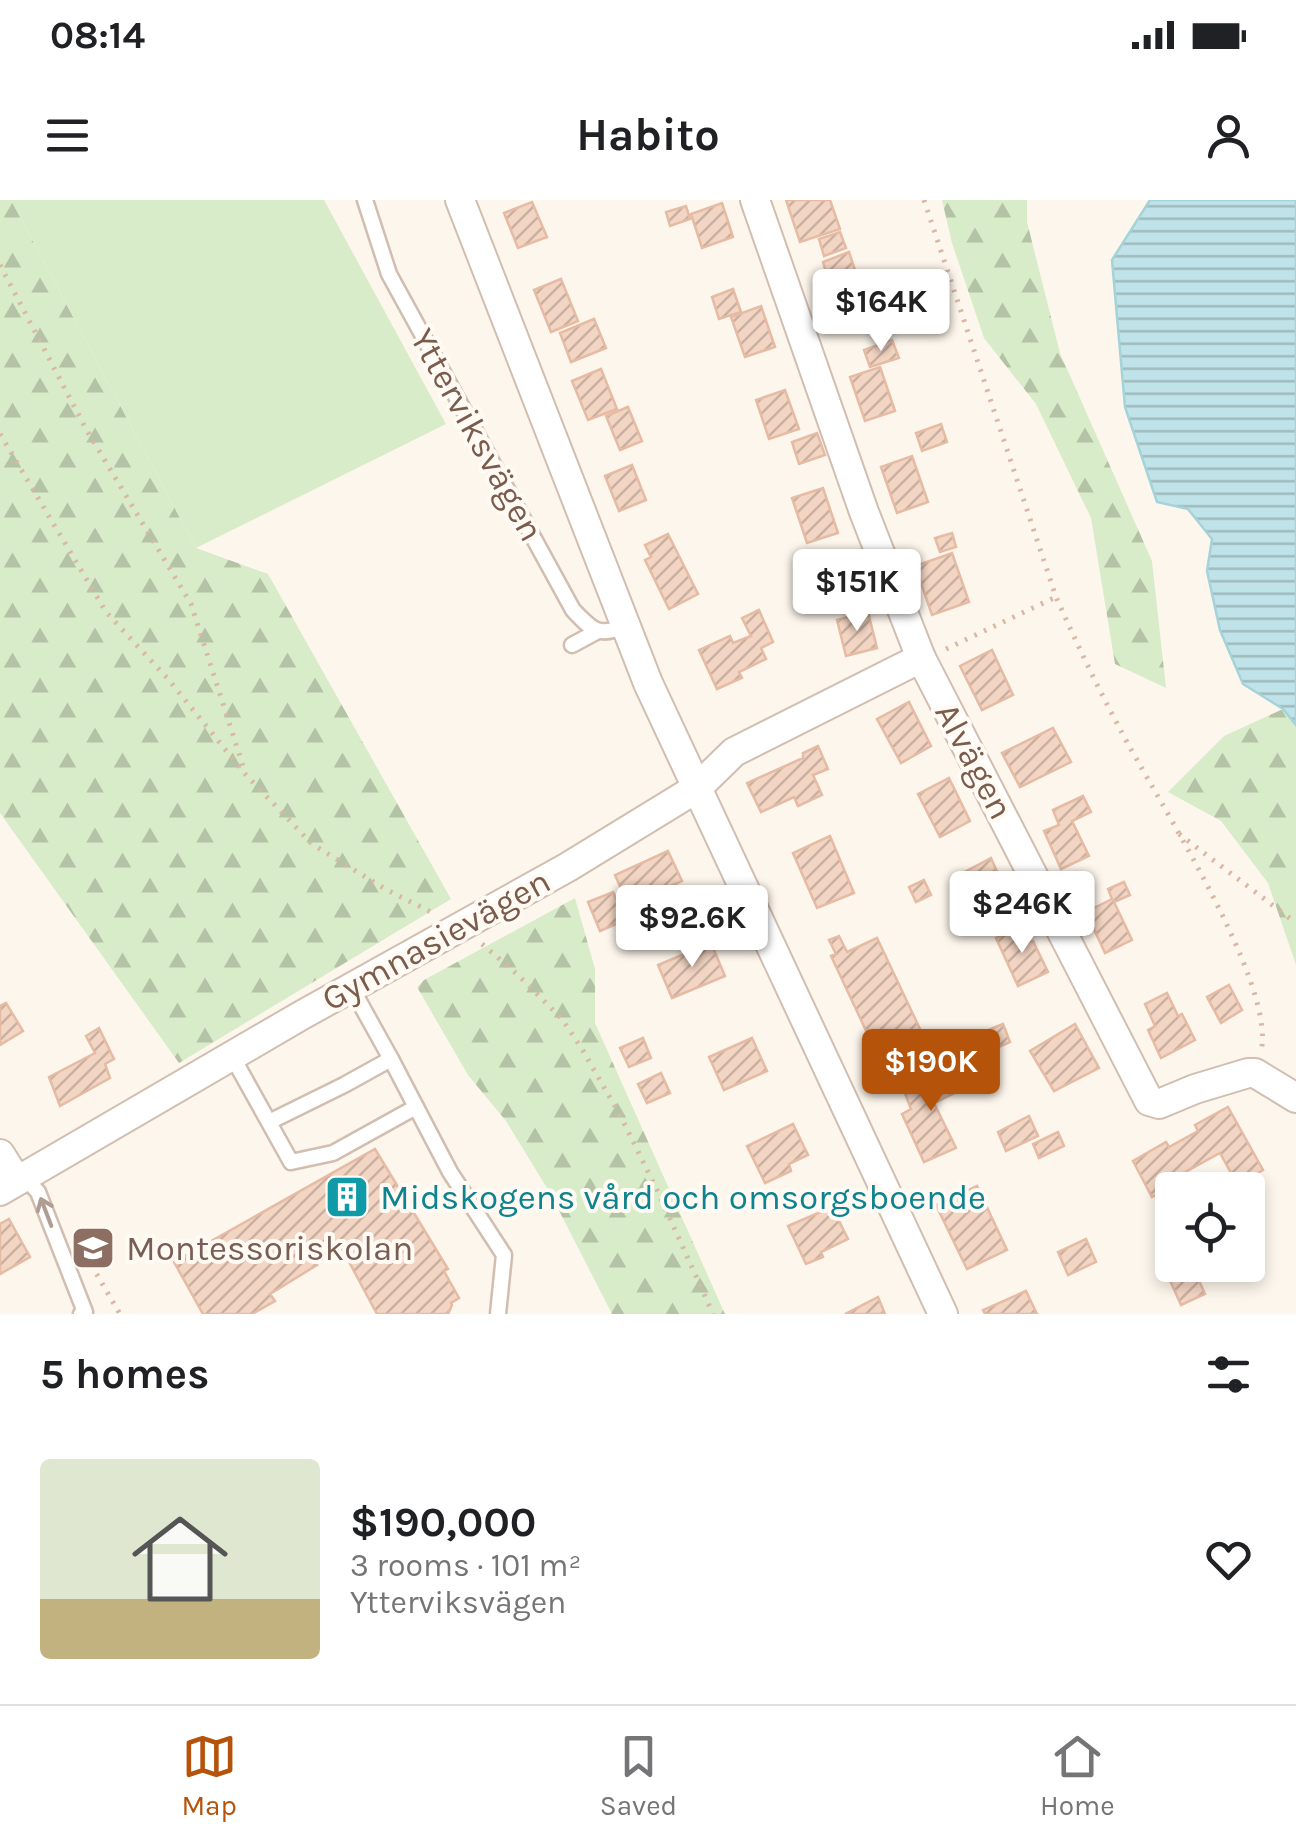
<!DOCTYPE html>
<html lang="en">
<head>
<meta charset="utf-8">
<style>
	:root { --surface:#fff; --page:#f2f2f2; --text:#202124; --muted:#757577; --line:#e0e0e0; --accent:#b45309 }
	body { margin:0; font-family:Karla,sans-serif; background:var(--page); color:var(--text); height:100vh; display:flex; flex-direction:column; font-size:38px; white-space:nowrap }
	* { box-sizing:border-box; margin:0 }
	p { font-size:32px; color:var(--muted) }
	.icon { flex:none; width:55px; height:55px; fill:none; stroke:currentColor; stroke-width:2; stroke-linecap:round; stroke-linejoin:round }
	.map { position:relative; height:1114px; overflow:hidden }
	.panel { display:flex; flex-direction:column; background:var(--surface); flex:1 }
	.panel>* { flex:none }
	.buttons { position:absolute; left:1155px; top:972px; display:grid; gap:20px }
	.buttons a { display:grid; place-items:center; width:110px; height:110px; border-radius:10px; background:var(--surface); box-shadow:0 5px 15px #0003; font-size:50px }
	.price { position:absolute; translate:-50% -85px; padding:0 22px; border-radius:10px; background:#fff; color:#222; font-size:32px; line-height:65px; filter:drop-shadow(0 2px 5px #0008) }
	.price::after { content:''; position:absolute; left:50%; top:60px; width:30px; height:22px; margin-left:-15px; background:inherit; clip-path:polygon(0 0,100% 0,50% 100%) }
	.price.selected { background:var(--accent); color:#fff }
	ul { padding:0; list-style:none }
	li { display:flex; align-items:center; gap:30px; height:250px; padding:0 40px }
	li span { display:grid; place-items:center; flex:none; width:280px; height:200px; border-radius:10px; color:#555 }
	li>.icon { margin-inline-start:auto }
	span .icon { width:120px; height:120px; fill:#fffc; stroke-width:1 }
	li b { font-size:42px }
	h2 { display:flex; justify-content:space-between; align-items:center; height:120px; padding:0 40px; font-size:42px }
	.status { display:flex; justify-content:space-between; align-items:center; height:70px; padding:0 50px; background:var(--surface); direction:ltr }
	.status svg { height:28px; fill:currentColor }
	header { display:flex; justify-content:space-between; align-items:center; height:130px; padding:0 40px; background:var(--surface); font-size:45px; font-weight:700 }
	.dock { display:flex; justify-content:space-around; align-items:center; height:140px; border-top:2px solid var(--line); background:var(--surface); font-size:28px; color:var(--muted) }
	.dock a { display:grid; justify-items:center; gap:5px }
	.dock .selected { color:var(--accent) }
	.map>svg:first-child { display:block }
</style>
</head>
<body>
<div class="status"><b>08:14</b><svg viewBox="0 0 49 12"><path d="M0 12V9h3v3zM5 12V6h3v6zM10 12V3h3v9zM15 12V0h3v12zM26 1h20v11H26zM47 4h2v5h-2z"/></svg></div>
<header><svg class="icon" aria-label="menu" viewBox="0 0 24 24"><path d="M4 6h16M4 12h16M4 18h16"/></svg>Habito<svg class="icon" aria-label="person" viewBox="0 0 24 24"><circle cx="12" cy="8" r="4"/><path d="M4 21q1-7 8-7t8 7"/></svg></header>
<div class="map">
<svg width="1296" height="1114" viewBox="0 0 1296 1114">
	<defs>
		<pattern id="forest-firs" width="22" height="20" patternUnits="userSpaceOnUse" patternTransform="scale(2.5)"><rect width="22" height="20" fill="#d8ecc9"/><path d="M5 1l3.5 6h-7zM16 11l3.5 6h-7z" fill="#b4c2a5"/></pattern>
		<pattern id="water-rules" width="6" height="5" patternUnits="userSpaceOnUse" patternTransform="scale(2.5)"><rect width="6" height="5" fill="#bfe3e8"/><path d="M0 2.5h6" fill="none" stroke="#a0bbbe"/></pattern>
		<pattern id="building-hatch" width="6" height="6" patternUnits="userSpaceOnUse" patternTransform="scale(2.5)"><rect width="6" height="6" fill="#f3d5c3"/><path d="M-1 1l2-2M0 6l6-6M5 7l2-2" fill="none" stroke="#cab0a1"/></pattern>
	</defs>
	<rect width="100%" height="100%" fill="#fdf6ec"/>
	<g fill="url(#forest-firs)">
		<polygon points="0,0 11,0 196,348 268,374 451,699 179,863 0,613"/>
		<polygon points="942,0 1027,0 1027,22 1060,153 1152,361 1166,488 1115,464 1091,318 1036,204 984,138 952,43"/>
		<polygon points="1283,509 1296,525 1296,765 1268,683 1221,621 1168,592 1224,536"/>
		<polygon points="575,698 595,769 595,823 725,1114 612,1114 550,993 506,921 468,875 417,787 424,780"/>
	</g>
	<polygon fill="#d8ecc9" points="11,0 324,0 446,224 196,348"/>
	<polygon fill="url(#water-rules)" stroke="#a5d3da" stroke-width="2.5" points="1150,0 1296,0 1296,525 1283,509 1243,484 1220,430 1207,371 1212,339 1188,309 1157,302 1125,207 1112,60"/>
	<g fill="url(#building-hatch)" stroke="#e6bba3" stroke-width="2.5">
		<polygon points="786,0 830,0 840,29 800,42"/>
		<polygon points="532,2 547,37 518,48 504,13"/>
		<polygon points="722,3 733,37 702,48 691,14"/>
		<polygon points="686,6 690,19 670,26 666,12"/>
		<polygon points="840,32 846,48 824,56 819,39"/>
		<polygon points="849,52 856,73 829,82 823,62"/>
		<polygon points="561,79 578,121 551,132 534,90"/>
		<polygon points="845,80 859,122 832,131 817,90"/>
		<polygon points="733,89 741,112 719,119 712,97"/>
		<polygon points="761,106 775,147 745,157 731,117"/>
		<polygon points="594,119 606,148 571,162 560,133"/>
		<polygon points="892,140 899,158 870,167 864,150"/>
		<polygon points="880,167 895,211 865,221 850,177"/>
		<polygon points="601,169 617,209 588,220 572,181"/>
		<polygon points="785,190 799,229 769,239 756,200"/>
		<polygon points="628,207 642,241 620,250 606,216"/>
		<polygon points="941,224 947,242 922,251 916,233"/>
		<polygon points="817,233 825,255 799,264 792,242"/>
		<polygon points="912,256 928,302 897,313 881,267"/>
		<polygon points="632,265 646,300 619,311 605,276"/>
		<polygon points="823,288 838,333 807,343 792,298"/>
		<polygon points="952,333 956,347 940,352 935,338"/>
		<polygon points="668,334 698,394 669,409 645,360 651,357 645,345"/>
		<polygon points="952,353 969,402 932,415 915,366"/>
		<polygon points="759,410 773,442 761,448 766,459 739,472 742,478 717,489 699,450 730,436 733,443 751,436 742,418"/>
		<polygon points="868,412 877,448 846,456 837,420"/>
		<polygon points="992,450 1013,495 982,510 960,466"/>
		<polygon points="909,502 931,546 901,563 877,519"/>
		<polygon points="1053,528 1071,562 1020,587 1002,553"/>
		<polygon points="818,546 828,569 813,575 822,595 798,606 794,597 761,612 747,583 803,558 803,553"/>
		<polygon points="949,578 970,621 940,637 918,594"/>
		<polygon points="1083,596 1091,612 1072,621 1089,656 1061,669 1044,631 1059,625 1053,610"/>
		<polygon points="830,636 854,693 817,708 793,653"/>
		<polygon points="668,651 682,681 629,706 615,675"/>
		<polygon points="991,658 1006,692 976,709 959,675"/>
		<polygon points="924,680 931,695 916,702 909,687"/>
		<polygon points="1124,682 1130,695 1114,702 1132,740 1105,753 1086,712 1112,699 1108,689"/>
		<polygon points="613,692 625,720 600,731 588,702"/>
		<polygon points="1021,726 1029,742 1033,741 1048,772 1018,786 996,738"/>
		<polygon points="839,736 847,752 877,738 937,865 892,886 831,756 836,754 829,740"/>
		<polygon points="711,743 725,776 672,798 658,765"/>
		<polygon points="1229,785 1242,810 1221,823 1207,797"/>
		<polygon points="1167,793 1178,816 1182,814 1195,840 1161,858 1148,830 1155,826 1145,804"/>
		<polygon points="6,803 23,831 0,845 0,806"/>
		<polygon points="1003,824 1010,842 994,849 986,831"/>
		<polygon points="1075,824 1099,868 1054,891 1030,851"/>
		<polygon points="99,828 114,859 105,864 110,878 60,906 49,877 95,853 86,836"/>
		<polygon points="643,838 651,858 629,867 620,848"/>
		<polygon points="752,838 767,871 724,890 709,857"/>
		<polygon points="953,868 963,889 934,903 956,948 924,962 902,914 911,909 904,891"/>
		<polygon points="661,873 670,893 647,903 638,884"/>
		<polygon points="1228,907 1263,970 1237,984 1220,953 1169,981 1172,986 1152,997 1133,961 1166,942 1169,947 1198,931 1195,925"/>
		<polygon points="1029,916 1038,936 1006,951 998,932"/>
		<polygon points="793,924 808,955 789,964 791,971 765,983 747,946"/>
		<polygon points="1058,932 1064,946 1039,958 1033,944"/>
		<polygon points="375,949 448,1069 444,1071 459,1098 451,1103 452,1105 448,1114 377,1114 340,1045 313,1060 317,1065 270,1094 275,1101 252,1114 203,1114 174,1062"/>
		<polygon points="977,986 1007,1050 967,1069 936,1005"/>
		<polygon points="832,1007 848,1039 821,1052 823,1057 806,1064 788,1026"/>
		<polygon points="9,1019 30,1057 0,1074 0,1024"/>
		<polygon points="1086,1039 1096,1062 1068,1075 1058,1052"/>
		<polygon points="1172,1063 1192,1065 1205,1094 1181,1105 1164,1067"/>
		<polygon points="1026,1091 1037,1114 985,1114 983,1110"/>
		<polygon points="878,1097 885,1114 845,1114"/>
	</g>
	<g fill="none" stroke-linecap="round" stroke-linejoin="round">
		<defs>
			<g id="lane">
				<path d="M 365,0 L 389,74 L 573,410 C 593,431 598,437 626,426"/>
				<polyline points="572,445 598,431"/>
				<polyline points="351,787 391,859"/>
				<polyline points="232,856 291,962 333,953 416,907 450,972 504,1055 498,1114"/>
				<polyline points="269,922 344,885 391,859 416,907"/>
				<polyline points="24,977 38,992 85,1112 81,1114"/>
			</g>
			<g id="street">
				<polyline points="460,0 648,483 943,1114"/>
				<polyline points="755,0 864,312 921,458 1149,901 1159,904 1195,889 1248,873 1255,873 1296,898"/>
				<polyline points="0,954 17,981"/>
				<polyline points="0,991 302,815 568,667 697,588 734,552 921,458"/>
			</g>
		</defs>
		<use href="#lane" stroke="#d1beb0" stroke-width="19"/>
		<use href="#street" stroke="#d1beb0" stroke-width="32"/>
		<g stroke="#d9b8a5" stroke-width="5" stroke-dasharray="2.5 8" stroke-linecap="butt">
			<path d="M 924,0 L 1056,397 C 1076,442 1097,486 1120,529 C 1154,595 1277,783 1261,851"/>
			<polyline points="0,65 86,229 191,404 244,569"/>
			<polyline points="0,234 106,412 168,479 246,575 312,644 385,689 435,714"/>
			<polyline points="946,449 1056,397"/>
			<polyline points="1179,634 1296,723"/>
			<polyline points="482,744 518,775 562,819 582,849 621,917 658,992 713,1114"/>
			<polyline points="86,1056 120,1114"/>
		</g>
		<use href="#lane" stroke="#fff" stroke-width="14"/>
		<use href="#street" stroke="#fff" stroke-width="28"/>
	</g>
	<defs><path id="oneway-shaft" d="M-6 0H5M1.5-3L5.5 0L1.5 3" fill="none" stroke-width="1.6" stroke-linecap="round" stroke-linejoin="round" transform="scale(2.5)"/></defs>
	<use stroke="#af9d94" href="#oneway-shaft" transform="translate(46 1012) rotate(-111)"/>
	<defs>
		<symbol id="building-square" viewBox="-11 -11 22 22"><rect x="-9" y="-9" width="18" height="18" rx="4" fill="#0f9aa8" stroke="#fffaf3"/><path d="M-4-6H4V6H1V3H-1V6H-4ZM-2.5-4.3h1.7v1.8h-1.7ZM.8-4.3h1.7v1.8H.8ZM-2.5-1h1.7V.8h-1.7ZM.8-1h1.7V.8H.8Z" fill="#fff"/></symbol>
		<symbol id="school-square" viewBox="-11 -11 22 22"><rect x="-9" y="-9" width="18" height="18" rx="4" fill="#8d6e63" stroke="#fffaf3"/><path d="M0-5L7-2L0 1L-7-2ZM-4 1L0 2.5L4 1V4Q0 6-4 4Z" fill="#fff"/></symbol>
	</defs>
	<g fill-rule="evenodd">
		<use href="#building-square" x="322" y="972" width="50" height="50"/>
		<use href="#school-square" x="68" y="1023" width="50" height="50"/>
	</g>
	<g text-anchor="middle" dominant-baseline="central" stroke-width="8" stroke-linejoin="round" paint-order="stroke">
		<g font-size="35" fill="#7a5c4d" stroke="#fffaf3">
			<text transform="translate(477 235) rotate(61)">Ytterviksvägen</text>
			<text transform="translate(974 561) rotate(62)">Alvägen</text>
			<text transform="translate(436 740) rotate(-29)">Gymnasievägen</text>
		</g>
		<g font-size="35" fill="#0d838f" stroke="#fffaf3" text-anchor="start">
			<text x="380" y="997">Midskogens vård och omsorgsboende</text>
		</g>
		<g font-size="35" fill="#785e54" stroke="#fffaf3" text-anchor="start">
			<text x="126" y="1048">Montessoriskolan</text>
		</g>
	</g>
</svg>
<div class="buttons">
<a><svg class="icon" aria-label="locate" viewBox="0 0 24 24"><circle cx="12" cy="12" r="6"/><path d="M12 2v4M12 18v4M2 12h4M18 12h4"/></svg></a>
</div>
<b class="price" style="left:881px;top:154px">$164K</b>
<b class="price" style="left:857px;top:434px">$151K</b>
<b class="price" style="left:1022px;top:756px">$246K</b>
<b class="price" style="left:692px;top:770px">$92.6K</b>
<b class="price selected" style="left:931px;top:914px">$190K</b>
</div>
<section class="panel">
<h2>5 homes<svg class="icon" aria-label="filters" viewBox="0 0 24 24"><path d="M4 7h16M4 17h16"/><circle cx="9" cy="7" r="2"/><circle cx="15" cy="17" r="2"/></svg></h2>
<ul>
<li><span style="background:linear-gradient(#dfe7d0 70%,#c2b280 0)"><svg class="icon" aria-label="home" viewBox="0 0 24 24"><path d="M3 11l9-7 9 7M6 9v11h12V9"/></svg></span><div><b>$190,000</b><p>3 rooms · 101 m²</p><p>Ytterviksvägen</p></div><svg class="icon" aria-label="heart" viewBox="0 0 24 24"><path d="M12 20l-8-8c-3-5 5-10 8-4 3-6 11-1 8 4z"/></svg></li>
</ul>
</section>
<nav class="dock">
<a class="selected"><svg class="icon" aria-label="map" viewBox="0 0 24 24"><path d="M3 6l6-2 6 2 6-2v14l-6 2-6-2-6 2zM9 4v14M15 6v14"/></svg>Map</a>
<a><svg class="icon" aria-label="saved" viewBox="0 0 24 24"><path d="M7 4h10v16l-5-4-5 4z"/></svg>Saved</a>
<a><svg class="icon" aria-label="home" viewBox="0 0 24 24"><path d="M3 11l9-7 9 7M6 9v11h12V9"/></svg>Home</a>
</nav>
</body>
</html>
